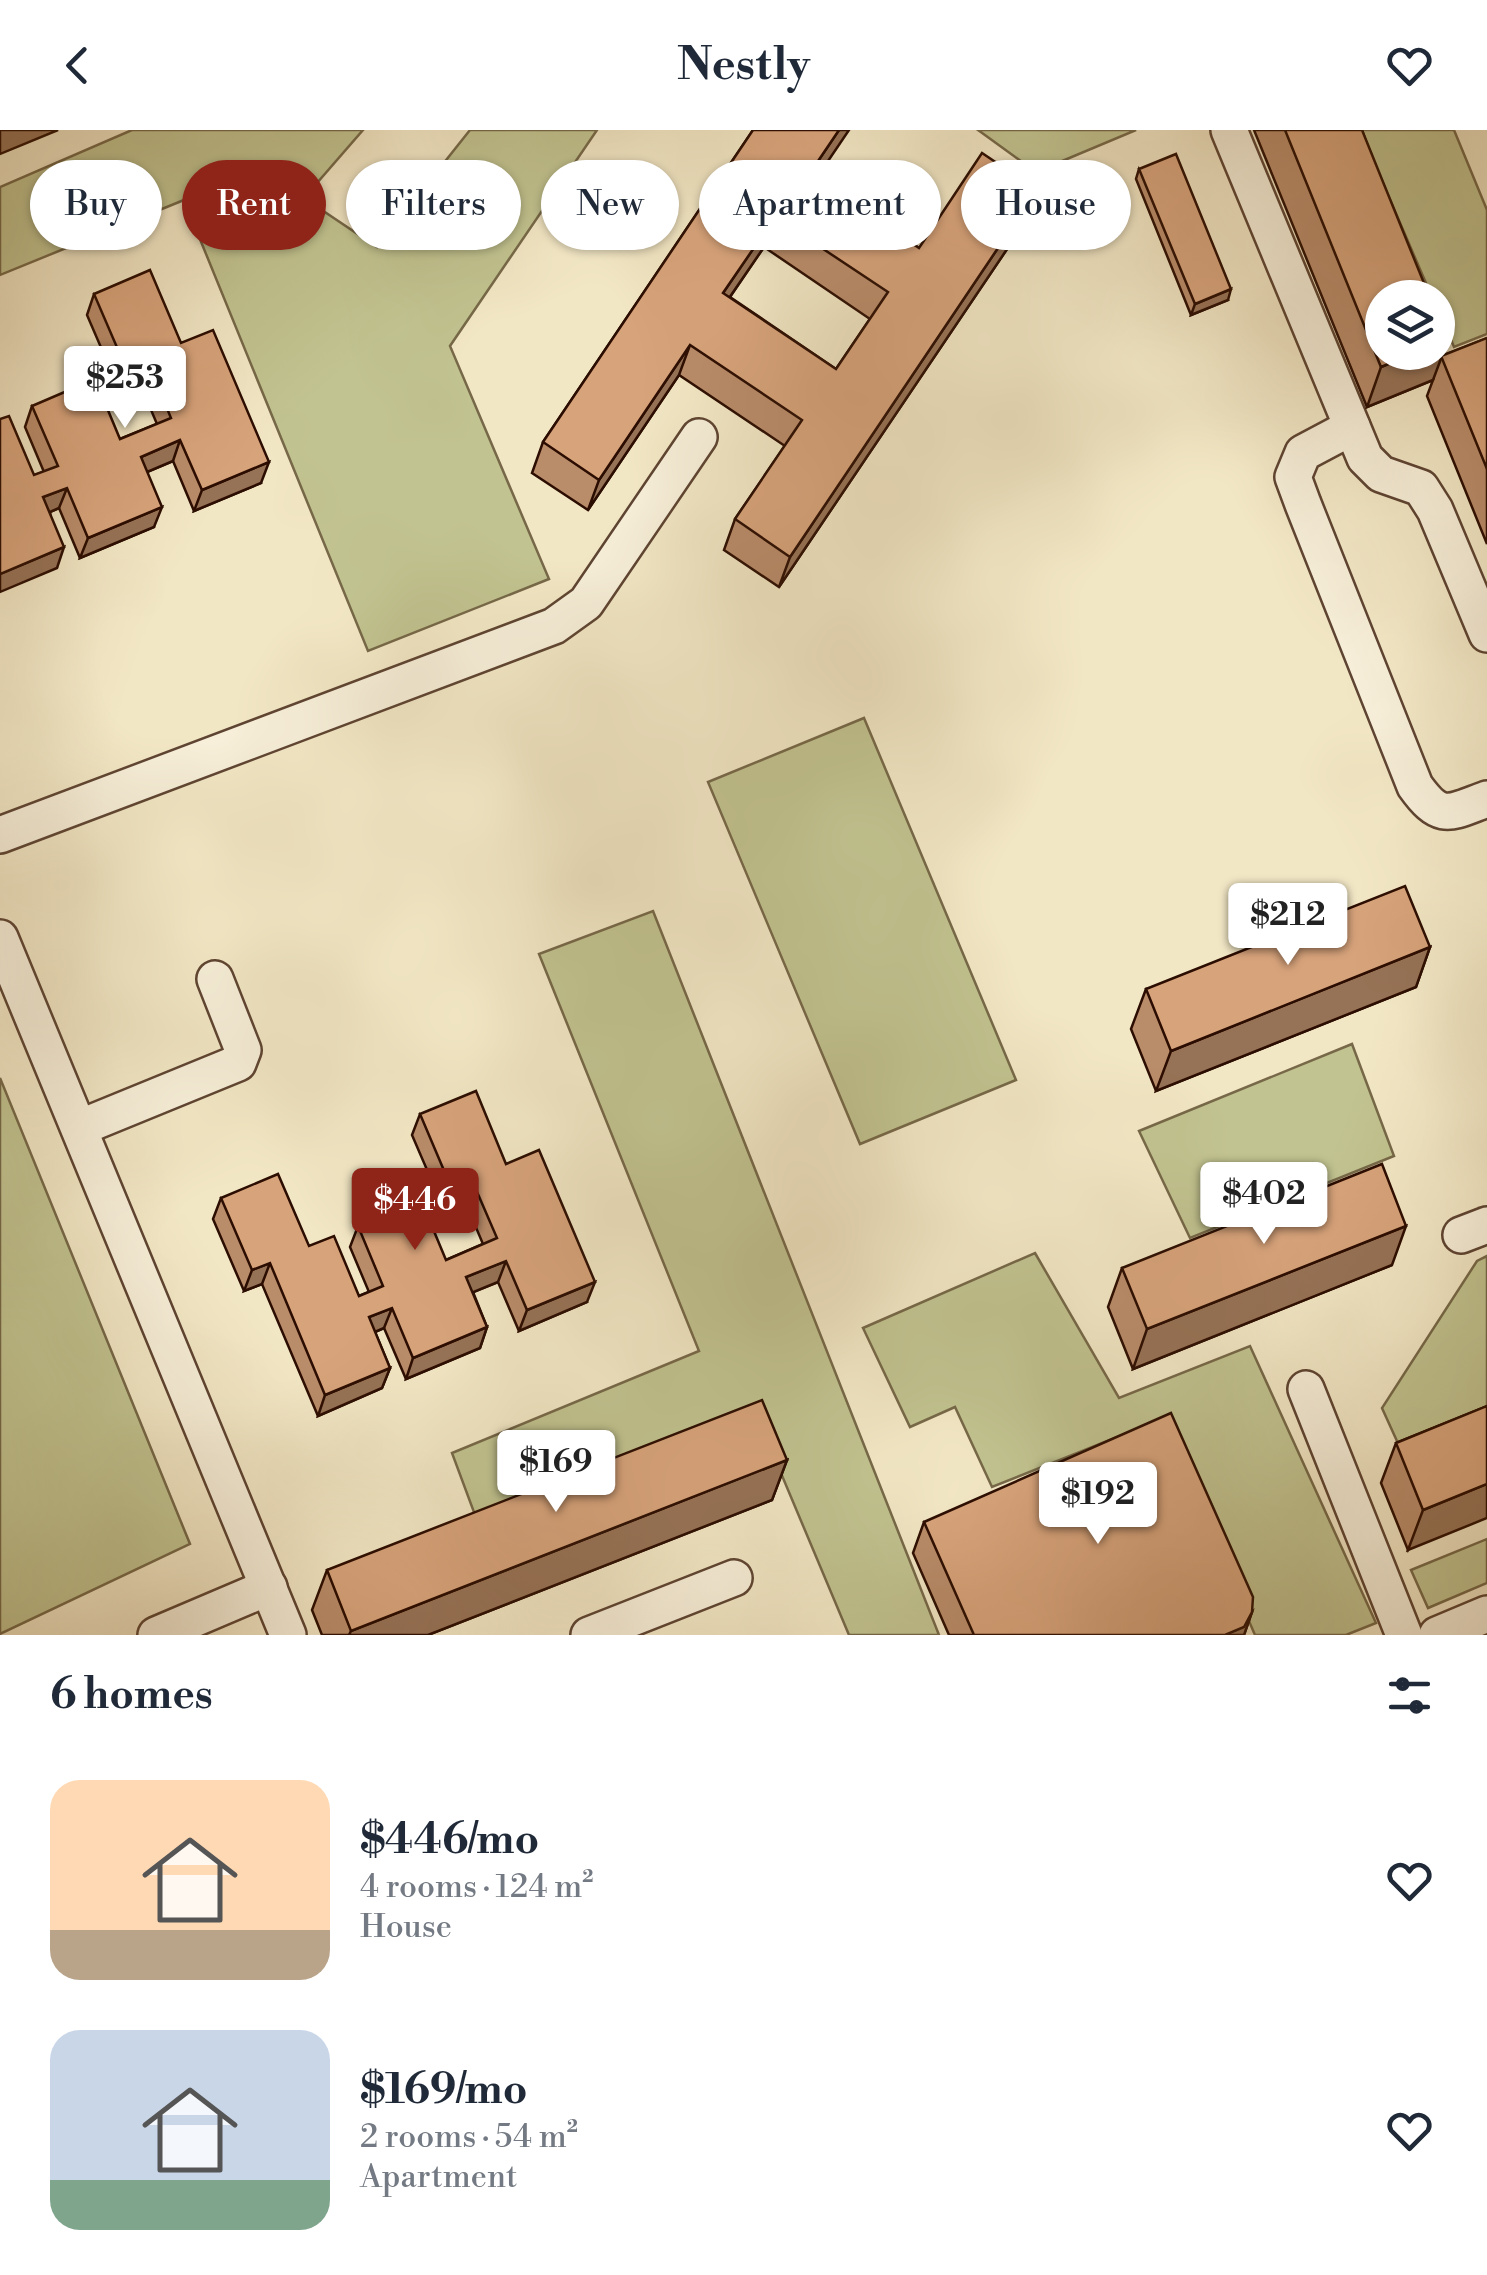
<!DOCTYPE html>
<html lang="en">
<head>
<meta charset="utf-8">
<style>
	:root { --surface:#fff; --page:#f2f2f3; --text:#1f2937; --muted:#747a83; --accent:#8f2418 }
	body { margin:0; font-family:"Libre Bodoni",serif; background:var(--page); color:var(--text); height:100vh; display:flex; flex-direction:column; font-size:38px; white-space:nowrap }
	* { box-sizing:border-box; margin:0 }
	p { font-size:32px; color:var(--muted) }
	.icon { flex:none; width:55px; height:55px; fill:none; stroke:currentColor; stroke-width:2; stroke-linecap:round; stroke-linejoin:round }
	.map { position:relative; height:1505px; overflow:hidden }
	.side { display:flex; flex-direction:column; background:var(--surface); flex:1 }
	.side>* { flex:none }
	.top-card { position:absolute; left:30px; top:30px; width:1428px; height:90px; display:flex; gap:20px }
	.controls { position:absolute; left:1365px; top:150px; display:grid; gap:20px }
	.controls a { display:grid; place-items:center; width:90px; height:90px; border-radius:50%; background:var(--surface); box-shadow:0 2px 8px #0004; font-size:50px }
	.price { position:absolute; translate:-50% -85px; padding:0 22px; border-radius:10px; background:#fff; color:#222; font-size:32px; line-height:65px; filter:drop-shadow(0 2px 5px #0008) }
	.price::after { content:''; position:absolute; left:50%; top:60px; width:30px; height:22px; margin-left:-15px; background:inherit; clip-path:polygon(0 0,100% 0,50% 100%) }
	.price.current { background:var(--accent); color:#fff }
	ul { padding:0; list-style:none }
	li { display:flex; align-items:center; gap:30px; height:250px; padding:0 50px }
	li span { display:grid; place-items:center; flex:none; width:280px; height:200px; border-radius:30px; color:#555 }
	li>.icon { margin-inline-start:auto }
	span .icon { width:120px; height:120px; fill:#fffc; stroke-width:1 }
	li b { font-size:42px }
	h2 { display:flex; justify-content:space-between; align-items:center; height:120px; padding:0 50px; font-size:42px }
	.tag { padding:0 35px; border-radius:45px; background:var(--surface); box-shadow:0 2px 8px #0004; font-size:35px; line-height:90px }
	.tag.current { background:var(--accent); color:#fff }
	header { display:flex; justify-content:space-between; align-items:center; height:130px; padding:0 50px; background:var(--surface); font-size:45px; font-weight:700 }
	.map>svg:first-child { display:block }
</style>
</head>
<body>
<header><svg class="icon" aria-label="back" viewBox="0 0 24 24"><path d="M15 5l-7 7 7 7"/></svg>Nestly<svg class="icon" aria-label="heart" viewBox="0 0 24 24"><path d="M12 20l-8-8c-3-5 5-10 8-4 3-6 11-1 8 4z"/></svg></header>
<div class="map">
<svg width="1487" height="1505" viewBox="0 0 1487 1505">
	<rect width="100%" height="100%" fill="#f2e7c5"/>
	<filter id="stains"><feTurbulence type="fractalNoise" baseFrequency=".002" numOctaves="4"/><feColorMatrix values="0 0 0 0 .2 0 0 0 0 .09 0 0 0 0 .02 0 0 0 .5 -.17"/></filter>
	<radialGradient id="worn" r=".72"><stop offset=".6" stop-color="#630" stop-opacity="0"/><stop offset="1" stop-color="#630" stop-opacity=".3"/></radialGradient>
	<g fill="#c1c390" stroke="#766848" stroke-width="2.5">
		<polygon points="132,0 363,0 304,68 377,117 470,0 597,0 450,216 549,449 368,521 184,70 0,145 0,57"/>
		<polygon points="978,0 1136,0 1036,42"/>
		<polygon points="1360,0 1454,0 1487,80 1487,204 1454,217 1438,179 1438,168 1432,167"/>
		<polygon points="864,588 1016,950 860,1014 708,652"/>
		<polygon points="653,781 939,1505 849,1505 754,1279 475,1385 452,1323 699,1221 539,824"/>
		<polygon points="1352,914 1394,1026 1190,1108 1139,1001"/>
		<polygon points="0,948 190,1414 0,1504"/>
		<polygon points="1035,1123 1119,1268 1250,1216 1376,1493 1346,1505 1255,1505 1162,1289 992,1357 955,1277 910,1297 863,1198"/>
		<polygon points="1487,1126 1487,1284 1401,1320 1382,1278 1477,1131"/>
		<polygon points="1487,1409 1487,1453 1428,1478 1411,1440"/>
	</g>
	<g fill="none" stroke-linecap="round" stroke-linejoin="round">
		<defs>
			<g id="minor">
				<polyline points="1229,0 1365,328 1381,344 1421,358 1435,380 1487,504"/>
				<path d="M 1352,297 L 1303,323 L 1293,347 L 1303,374 L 1415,656 C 1441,692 1449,683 1487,669"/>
				<polyline points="0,705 554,496 586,473 699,307"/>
				<polyline points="0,808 288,1505"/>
				<polyline points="79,998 238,933 243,920 215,849"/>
				<polyline points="1461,1105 1487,1095"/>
				<polyline points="1306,1259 1404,1505"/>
				<polyline points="156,1505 269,1457"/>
				<polyline points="589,1505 734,1448"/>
				<polyline points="1437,1505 1487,1484"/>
			</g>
		</defs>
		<use href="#minor" stroke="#5e4432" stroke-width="40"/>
		<use href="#minor" stroke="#f7efd9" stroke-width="35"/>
	</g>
	<g fill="#b98c6a" stroke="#2c0d01" stroke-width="2.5" fill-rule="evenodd">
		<path d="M 753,0 L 816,48 L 919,118 L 1026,91 L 779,457 L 724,420 L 735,389 L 785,316 L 679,245 L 588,380 L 532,343 L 543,312 ZM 764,117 L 870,189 L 836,239 L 730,167 Z"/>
		<polygon points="1254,0 1362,0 1442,226 1487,208 1487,414 1427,266 1433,250 1367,277"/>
		<polygon points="1139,39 1228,170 1191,185 1136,49"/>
		<polygon points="94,164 181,213 261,353 194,381 173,331 147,342 154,397 80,428 59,378 50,382 57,438 34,345 44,342 25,297 32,276 120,309 157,294 138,249 118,257 87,185"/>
		<polygon points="1430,817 1416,857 1156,961 1131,899 1146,859"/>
		<polygon points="420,984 506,1034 587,1172 519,1201 498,1152 473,1162 487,1197 480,1218 406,1249 384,1198 375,1202 390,1238 382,1258 318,1286 262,1154 244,1161 213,1089 221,1068 309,1116 359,1166 369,1162 350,1117 358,1096 446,1130 483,1114 464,1069 443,1077 412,1005"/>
		<polygon points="1392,1135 1133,1239 1108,1177 1122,1138"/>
		<polygon points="1487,1276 1408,1420 1381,1353 1396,1313"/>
		<polygon points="787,1330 772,1370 428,1505 322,1505 312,1480 327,1440"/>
		<polygon points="924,1392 1252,1482 1244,1505 949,1505 913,1423"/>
	</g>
	<g fill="#967256" stroke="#2c0d01" stroke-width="2.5">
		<polygon points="0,0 58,0 0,24"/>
		<polygon points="839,0 849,0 799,74 810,43"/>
		<polygon points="1037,60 1026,91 779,457 790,427"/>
		<polygon points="775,87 764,117 712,193 723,163"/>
		<polygon points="1231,159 1228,170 1191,185 1195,174"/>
		<polygon points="1448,210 1433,250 1367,277 1381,237 1417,222 1438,222 1438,214"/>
		<polygon points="690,215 679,245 588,380 599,350"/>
		<polygon points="146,228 138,249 118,257 125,236"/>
		<polygon points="180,310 173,331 133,348 141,327"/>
		<polygon points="269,332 261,353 194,381 202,360"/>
		<polygon points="67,358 59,378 36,388 43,367"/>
		<polygon points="162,377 154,397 80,428 88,408"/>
		<polygon points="64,417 57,438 0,462 0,444"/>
		<polygon points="1430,817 1416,857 1156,961 1171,921"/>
		<polygon points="471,1048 464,1069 443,1077 451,1057"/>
		<polygon points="1406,1096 1392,1135 1133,1239 1147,1199"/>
		<polygon points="506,1131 498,1152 459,1168 466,1147"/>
		<polygon points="270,1133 262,1154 244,1161 252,1140"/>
		<polygon points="595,1152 587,1172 519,1201 527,1180"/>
		<polygon points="392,1178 384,1198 361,1208 369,1187"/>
		<polygon points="487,1197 480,1218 406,1249 413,1228"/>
		<polygon points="390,1238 382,1258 318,1286 325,1265"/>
		<polygon points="787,1330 772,1370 428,1505 349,1505 351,1501"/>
		<polygon points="1487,1354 1487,1388 1408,1420 1423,1380"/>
		<polygon points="1252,1482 1244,1505 1225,1505"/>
	</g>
	<g fill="#d7a37b" stroke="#2c0d01" stroke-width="2.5" fill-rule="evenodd">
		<path d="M 753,0 L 839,0 L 810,43 L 919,118 L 982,23 L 1037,60 L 790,427 L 735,389 L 802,290 L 690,215 L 599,350 L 543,312 ZM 775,87 L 888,162 L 836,239 L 723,163 Z"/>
		<polygon points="1285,0 1362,0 1430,168 1382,168 1382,222 1417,222 1381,237"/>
		<polygon points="1176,24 1231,159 1195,174 1139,39"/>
		<polygon points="150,140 181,213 213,200 269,332 202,360 180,310 141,327 162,377 88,408 67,358 43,367 64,417 0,444 0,289 9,286 34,345 58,336 32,276 95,249 120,309 171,288 146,228 125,236 94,164"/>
		<polygon points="1438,185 1448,210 1438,214"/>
		<polygon points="1487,208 1487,339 1441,226"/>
		<polygon points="1405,756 1430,817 1171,921 1146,859"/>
		<polygon points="476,961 506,1034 539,1020 595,1152 527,1180 506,1131 466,1147 487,1197 413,1228 392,1178 369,1187 390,1238 325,1265 270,1133 252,1140 221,1068 278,1044 309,1116 334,1106 359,1166 383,1156 358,1096 421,1070 446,1130 497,1108 471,1048 451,1057 420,984"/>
		<polygon points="1382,1034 1406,1096 1147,1199 1122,1138"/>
		<polygon points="762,1270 787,1330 351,1501 327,1440"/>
		<polygon points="1487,1276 1487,1354 1423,1380 1396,1313"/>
		<polygon points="1171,1283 1253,1467 1252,1482 1244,1497 1225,1505 974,1505 924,1392"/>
	</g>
	<rect width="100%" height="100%" filter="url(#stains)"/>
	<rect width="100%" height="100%" fill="url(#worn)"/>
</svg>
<div class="controls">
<a><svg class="icon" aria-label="layers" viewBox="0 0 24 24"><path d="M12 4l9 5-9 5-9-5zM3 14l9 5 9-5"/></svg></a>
</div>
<b class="price" style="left:125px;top:301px">$253</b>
<b class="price" style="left:1288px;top:838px">$212</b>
<b class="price" style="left:1264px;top:1117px">$402</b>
<b class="price current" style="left:415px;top:1123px">$446</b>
<b class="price" style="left:556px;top:1385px">$169</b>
<b class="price" style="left:1098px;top:1417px">$192</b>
<div class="top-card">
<a class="tag">Buy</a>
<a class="tag current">Rent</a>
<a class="tag">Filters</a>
<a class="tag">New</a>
<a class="tag">Apartment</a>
<a class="tag">House</a>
</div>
</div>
<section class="side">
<h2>6 homes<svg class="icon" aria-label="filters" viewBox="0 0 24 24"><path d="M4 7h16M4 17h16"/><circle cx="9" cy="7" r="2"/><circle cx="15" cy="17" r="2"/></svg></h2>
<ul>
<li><span style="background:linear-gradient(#ffd9b3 75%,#b9a48a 0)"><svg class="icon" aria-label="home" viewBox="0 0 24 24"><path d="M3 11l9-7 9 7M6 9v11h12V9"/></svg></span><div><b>$446/mo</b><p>4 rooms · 124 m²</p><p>House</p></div><svg class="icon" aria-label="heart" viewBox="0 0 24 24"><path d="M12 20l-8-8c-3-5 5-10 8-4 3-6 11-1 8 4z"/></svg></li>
<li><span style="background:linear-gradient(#c9d6e8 75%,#7fa58c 0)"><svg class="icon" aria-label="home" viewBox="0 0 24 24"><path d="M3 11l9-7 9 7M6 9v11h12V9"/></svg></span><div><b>$169/mo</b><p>2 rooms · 54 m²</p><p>Apartment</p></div><svg class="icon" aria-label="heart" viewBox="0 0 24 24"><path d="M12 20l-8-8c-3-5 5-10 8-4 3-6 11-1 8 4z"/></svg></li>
</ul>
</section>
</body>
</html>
